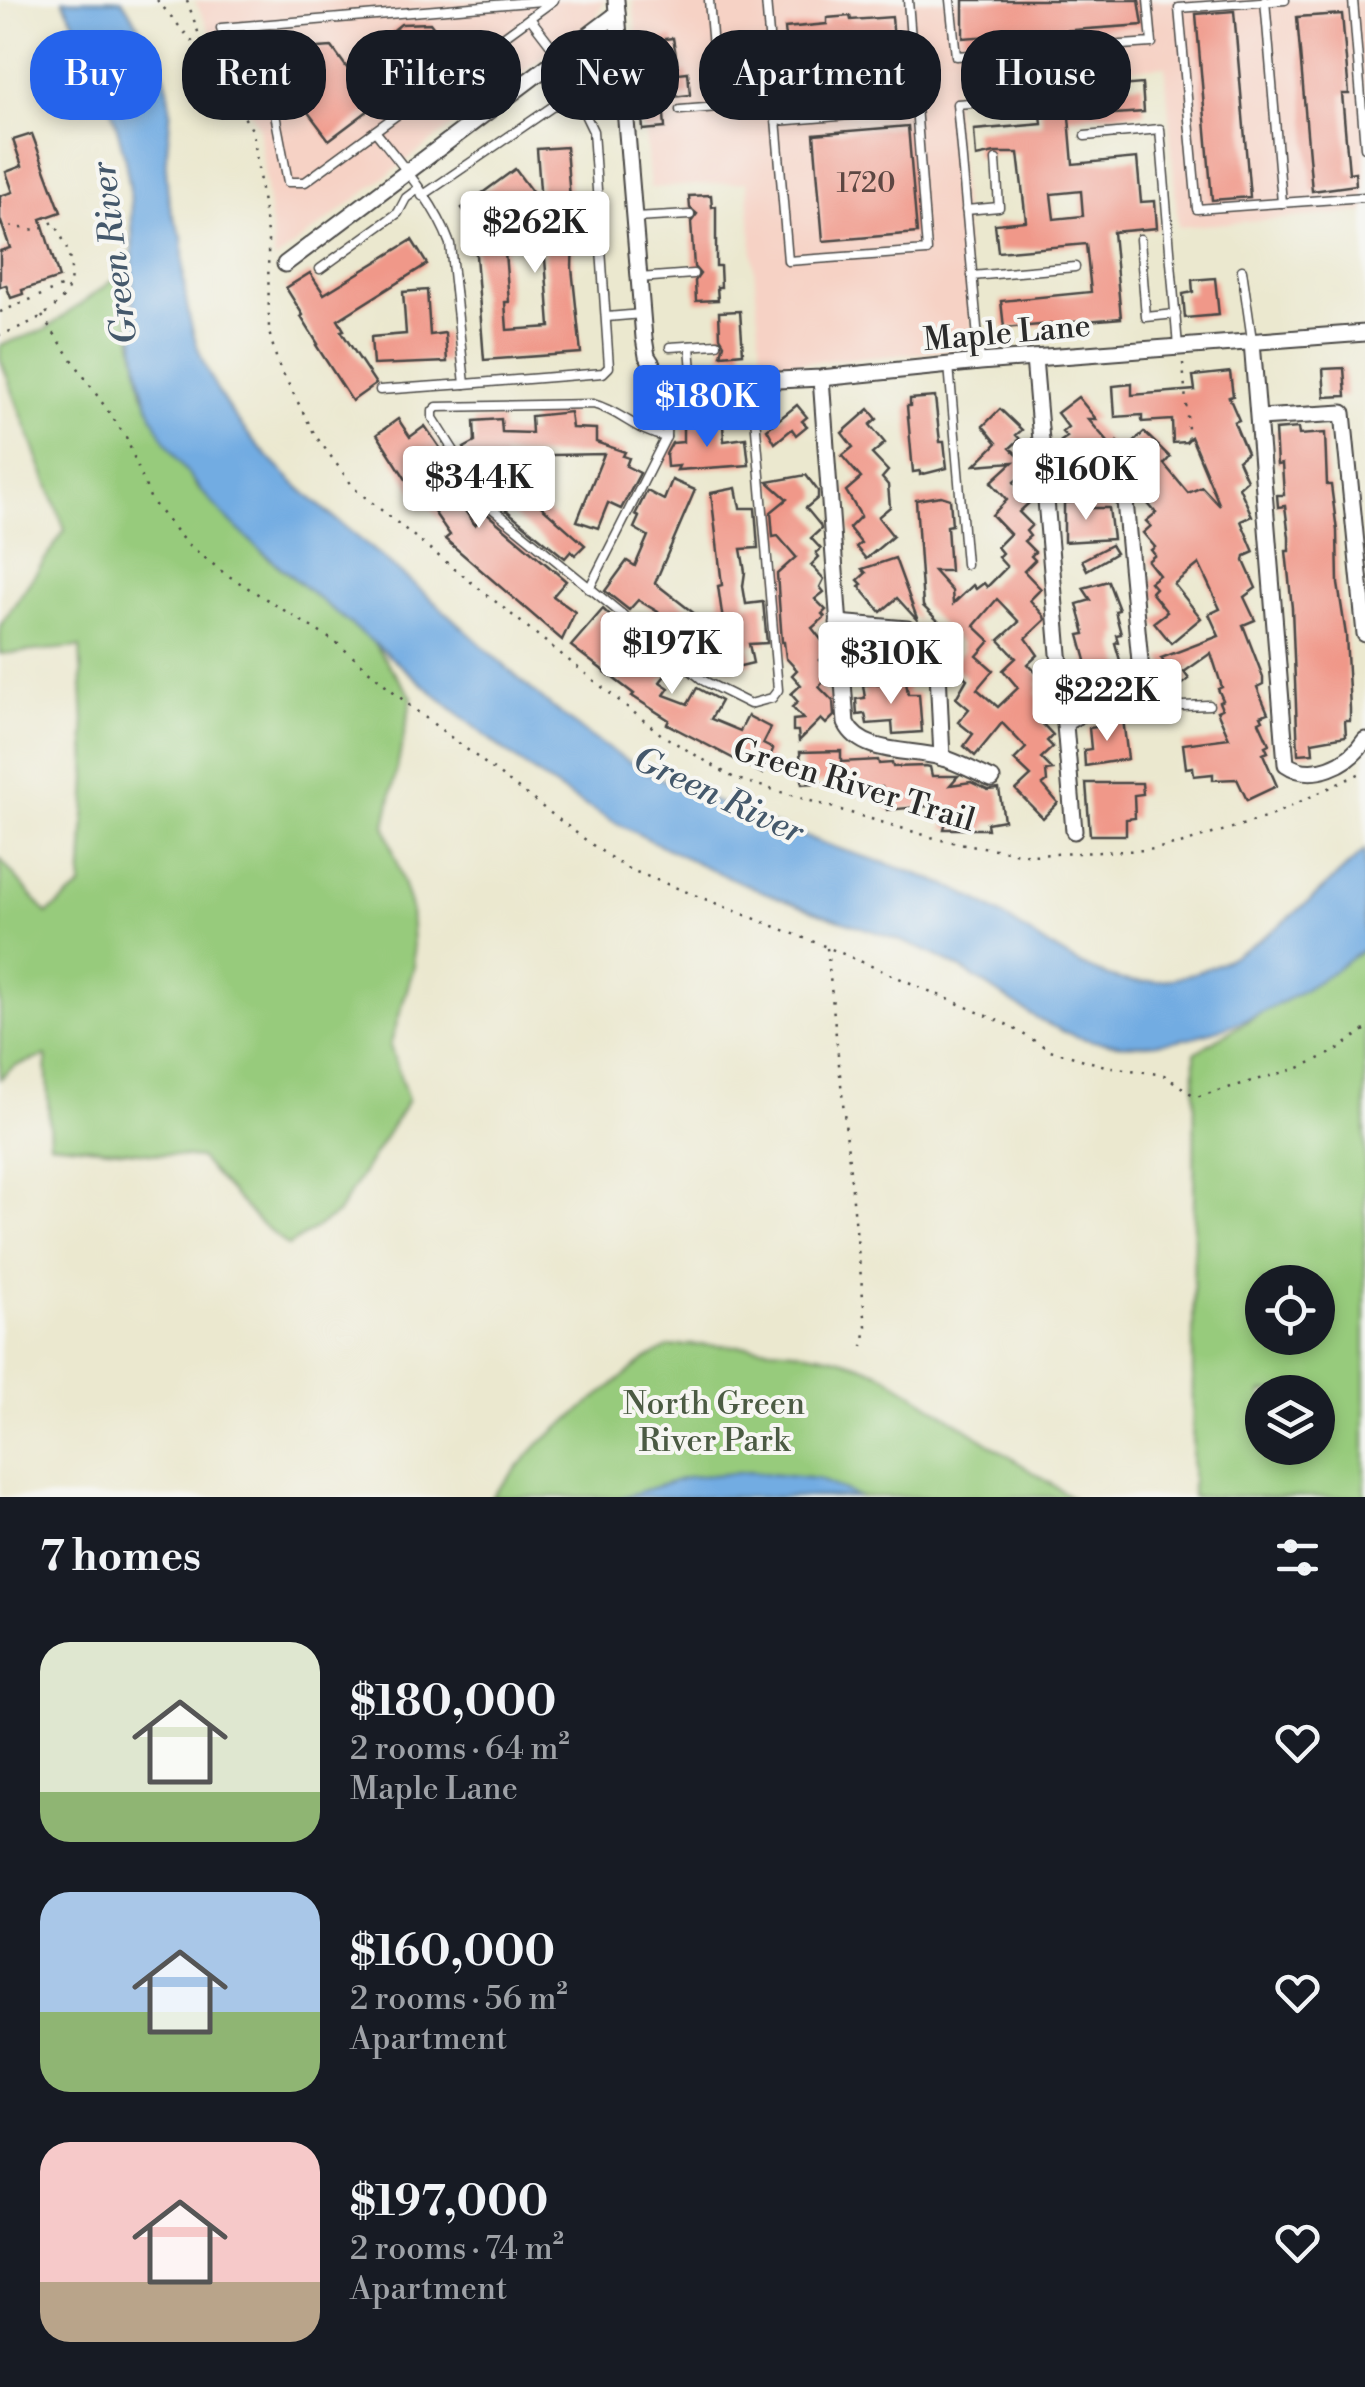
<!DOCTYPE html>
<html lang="en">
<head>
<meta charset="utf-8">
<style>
	:root { --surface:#171b24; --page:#242831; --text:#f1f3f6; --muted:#9ea1a6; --accent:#2563eb }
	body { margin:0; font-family:"Libre Bodoni",serif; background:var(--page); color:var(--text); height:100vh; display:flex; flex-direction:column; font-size:38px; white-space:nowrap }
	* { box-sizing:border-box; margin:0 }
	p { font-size:32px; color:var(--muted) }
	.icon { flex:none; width:55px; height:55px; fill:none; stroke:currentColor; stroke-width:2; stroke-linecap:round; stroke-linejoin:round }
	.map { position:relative; height:1497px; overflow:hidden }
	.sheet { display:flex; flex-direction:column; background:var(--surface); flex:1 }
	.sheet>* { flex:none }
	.top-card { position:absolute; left:30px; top:30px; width:1305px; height:90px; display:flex; gap:20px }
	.fabs { position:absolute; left:1245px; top:1265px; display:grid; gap:20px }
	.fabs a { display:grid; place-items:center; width:90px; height:90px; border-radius:50%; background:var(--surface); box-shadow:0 5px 15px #0003; font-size:50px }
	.price { position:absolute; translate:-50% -85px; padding:0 22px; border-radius:10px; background:#fff; color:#222; font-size:32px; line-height:65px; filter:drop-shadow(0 2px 5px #0008) }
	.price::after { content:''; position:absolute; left:50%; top:60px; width:30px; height:22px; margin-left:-15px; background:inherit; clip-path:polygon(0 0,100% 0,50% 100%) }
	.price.on { background:var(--accent); color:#fff }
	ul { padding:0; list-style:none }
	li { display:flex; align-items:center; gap:30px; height:250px; padding:0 40px }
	li span { display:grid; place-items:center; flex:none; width:280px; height:200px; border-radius:30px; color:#555 }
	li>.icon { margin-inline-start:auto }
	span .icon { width:120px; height:120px; fill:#fffc; stroke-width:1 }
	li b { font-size:42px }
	h2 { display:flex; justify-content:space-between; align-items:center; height:120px; padding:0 40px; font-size:42px }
	.pill { padding:0 35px; border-radius:40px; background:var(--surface); box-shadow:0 5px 15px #0003; font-size:35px; line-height:90px }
	.pill.on { background:var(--accent); color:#fff }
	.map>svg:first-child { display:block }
</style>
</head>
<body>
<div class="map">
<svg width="1365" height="1497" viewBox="0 0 1365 1497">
	<rect width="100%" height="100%" fill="#f6f6f2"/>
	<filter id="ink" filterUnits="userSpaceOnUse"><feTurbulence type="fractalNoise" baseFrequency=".01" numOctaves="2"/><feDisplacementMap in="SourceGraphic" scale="20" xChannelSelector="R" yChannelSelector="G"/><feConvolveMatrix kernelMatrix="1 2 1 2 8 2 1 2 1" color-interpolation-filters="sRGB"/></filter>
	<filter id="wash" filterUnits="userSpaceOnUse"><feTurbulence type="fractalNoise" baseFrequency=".0048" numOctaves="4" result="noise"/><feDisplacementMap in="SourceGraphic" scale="40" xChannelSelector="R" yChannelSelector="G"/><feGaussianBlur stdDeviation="2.25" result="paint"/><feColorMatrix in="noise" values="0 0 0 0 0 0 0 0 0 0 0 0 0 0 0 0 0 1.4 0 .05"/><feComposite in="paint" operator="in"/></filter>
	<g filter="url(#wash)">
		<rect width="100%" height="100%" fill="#ebe8cf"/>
		<g fill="#f6d2c5">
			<polygon points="604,0 597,17 275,260 259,128 195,1"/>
			<polygon points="633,0 1365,0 1365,212 1178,227 1165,66 953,83 974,349 762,366 747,182 650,188"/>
		</g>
		<g fill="#97cb7c" stroke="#617b54" stroke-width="2.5" fill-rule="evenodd">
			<polygon points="120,275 143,393 196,486 266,556 372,641 412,697 385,825 411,908 414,966 390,1046 408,1100 337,1214 288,1246 256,1219 199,1158 50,1143 46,1056 14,1066 0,1079 0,859 47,914 81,887 87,779 80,647 0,654 0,626 65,530 0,358 0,345 45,330"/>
			<path d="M 1365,948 L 1365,1497 L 1192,1497 L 1195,1053 C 1251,1016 1311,988 1365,948 ZM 1262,1282 L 1318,1282 L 1318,1338 L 1262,1338 ZM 1262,1392 L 1318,1392 L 1318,1448 L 1262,1448 Z"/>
			<path d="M 688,1345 C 753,1346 827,1346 886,1376 L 1071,1497 L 491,1497 L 539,1444 L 643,1361 L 668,1347 Z"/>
		</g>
		<g fill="#72ace2" stroke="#4e6c86" stroke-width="2.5">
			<path d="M 63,0 L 122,0 C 140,28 160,55 168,88 C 174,114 166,141 166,168 C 167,183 167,199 172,213 C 175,222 180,229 182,238 C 184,253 182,268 184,283 C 188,328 203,371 229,409 C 283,487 362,537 432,600 C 505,665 575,739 666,781 C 716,803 774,826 825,844 C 871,860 917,871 961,892 C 1017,918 1082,983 1145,982 C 1231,980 1306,905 1365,850 L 1365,948 C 1293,1003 1200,1054 1106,1043 C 1044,1037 994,983 939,957 C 899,938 857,926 816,912 C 746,887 675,854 609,819 C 513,768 438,694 354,627 C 283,569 208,515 162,435 C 117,356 141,262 128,176 C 118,112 92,57 63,0 Z"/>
			<polygon points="749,1472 818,1479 859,1497 622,1497 688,1477"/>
		</g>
		<g id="blocks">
			<g fill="#f09889" fill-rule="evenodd">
				<polygon points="963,0 1139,0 1143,25 1060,31 1060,35 1047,36 1046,32 963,38"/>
				<polygon points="1234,11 1250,197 1212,200 1196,14"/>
				<polygon points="1342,14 1349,94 1342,94 1349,173 1355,172 1356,185 1312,191 1297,17"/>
				<polygon points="850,16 851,20 892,17 899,99 792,107 785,28 827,24 827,18"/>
				<polygon points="430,23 457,58 388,110 381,101 329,140 277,71 303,49 332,47 347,68 401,24"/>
				<polygon points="673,38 679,73 688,72 690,95 655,99 650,54 654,53 654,45 657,44 657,40"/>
				<path d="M 1142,84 L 1144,112 L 1069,117 L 1073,164 L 1137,158 L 1141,202 L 1155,201 L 1157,228 L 1113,232 L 1121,318 L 1004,328 L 1001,301 L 1091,292 L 1086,244 L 998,252 L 995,224 L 1026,221 L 1018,153 L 995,153 L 976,157 L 974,130 L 1042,124 L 1039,93 ZM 1081,191 L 1083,216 L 1054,219 L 1051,194 Z"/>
				<polygon points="663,101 665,128 643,130 641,103"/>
				<polygon points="908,126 917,233 823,241 814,134"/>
				<polygon points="32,134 61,212 41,219 59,278 22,290 23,294 11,298 6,285 0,287 0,251 10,248 0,219 0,196 13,192 6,172 22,166 13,140"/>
				<polygon points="566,147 573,238 572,268 581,353 484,360 475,242 504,240 509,302 505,302 507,330 550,327 537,149"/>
				<polygon points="515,169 532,192 478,231 462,208"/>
				<polygon points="711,195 712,207 716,206 716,266 720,266 721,287 717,287 718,300 696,301 695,281 700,274 694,267 691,222 697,214 690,208 689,196"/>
				<polygon points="412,240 427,264 338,320 344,330 341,331 376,384 352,401 316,345 318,344 301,317 303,315 286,288 310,273 324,294"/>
				<polygon points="1215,278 1219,315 1185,318 1183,294 1193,292 1192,280"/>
				<polygon points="427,290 430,335 445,333 447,362 373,365 371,337 406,334 403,292"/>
				<polygon points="740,311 743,353 721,355 724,344 720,337 719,312"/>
				<polygon points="1344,368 1346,396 1325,397 1323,369"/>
				<polygon points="1230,372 1233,396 1229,397 1239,420 1234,422 1247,453 1238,460 1247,480 1239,487 1252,516 1241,521 1254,552 1245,556 1244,561 1256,588 1244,597 1255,620 1243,625 1263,677 1263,684 1257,687 1268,713 1261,716 1263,720 1259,722 1269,744 1265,746 1268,752 1263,754 1277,786 1247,800 1237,779 1213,780 1213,774 1194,776 1193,767 1186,768 1183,744 1229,738 1217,711 1222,709 1219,702 1223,700 1218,689 1222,687 1211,653 1184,672 1189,679 1179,687 1163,670 1168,667 1161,658 1219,636 1209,614 1220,609 1199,564 1174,584 1201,618 1171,643 1154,622 1167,612 1151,592 1155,588 1150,582 1159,575 1148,561 1155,555 1151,550 1155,547 1143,533 1151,526 1146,521 1156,513 1144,499 1148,495 1123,466 1112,476 1097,460 1084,469 1061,441 1067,437 1062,432 1068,427 1057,413 1078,397 1096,419 1088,419 1115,450 1117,442 1125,450 1144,432 1170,457 1164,464 1188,493 1202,487 1220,506 1191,437 1186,442 1173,443 1172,420 1142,422 1142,415 1115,417 1113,386 1132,384 1132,395 1195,390 1193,376"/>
				<polygon points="935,397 940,442 944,442 947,468 920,475 920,471 913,472 907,406 910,406 910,399"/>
				<polygon points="797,405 807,417 802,421 807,426 796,435 792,429 775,443 767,429"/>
				<polygon points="869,409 877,419 870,425 885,443 872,454 888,471 882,478 888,485 890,507 878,517 893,536 866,559 856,547 861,543 849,528 861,516 846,491 861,478 842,456 853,447 842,433"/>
				<path d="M 1000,409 L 1022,430 L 1016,435 L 1020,439 L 1010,448 L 1024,461 L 1021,462 L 1028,470 L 1014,482 L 1029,503 L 1019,512 L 1032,525 L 1026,531 L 1030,536 L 1024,541 L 1035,552 L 1031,556 L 1035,560 L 1024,571 L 1041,589 L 1030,600 L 1044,616 L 1045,620 L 1026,638 L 1038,655 L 1028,664 L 1042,679 L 1037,684 L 1040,688 L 1036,693 L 1052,710 L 1040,721 L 1053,735 L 1047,741 L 1053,747 L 1041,758 L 1053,770 L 1046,771 L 1047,782 L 1043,785 L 1058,803 L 1043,818 L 1016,790 L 1031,776 L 1014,760 L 1026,748 L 1002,723 L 975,756 L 964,746 L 973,734 L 958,722 L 969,709 L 956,698 L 967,679 L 951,664 L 963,650 L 960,648 L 962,645 L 923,606 L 916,500 L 941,496 L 950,499 L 952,525 L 947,526 L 950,571 L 934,571 L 952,591 L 953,604 L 973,585 L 976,589 L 984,583 L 987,587 L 1007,567 L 998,557 L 1002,553 L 997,547 L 1010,534 L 992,515 L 1007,500 L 991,482 L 1013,462 L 975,465 L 997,443 L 983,426 ZM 997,599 L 1019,622 L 999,640 L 1016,658 L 1003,670 L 1018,688 L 998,707 L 977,689 L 993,670 L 977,656 L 990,641 L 974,626 Z"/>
				<polygon points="570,412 572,428 596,429 596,442 625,452 623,456 629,458 626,466 640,473 621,509 608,503 598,528 577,521 604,454 502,456 521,493 524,491 585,545 575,555 571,551 565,558 495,501 486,479 482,482 464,448 475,442 474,421 501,419 502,432 532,433 531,416"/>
				<polygon points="398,419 410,437 425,426 440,448 426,458 440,478 455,467 470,490 457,499 475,525 486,513 566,581 553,596 575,612 562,640 445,539 450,535 425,499 423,501 414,492 377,434"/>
				<polygon points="723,425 724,441 746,438 749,465 677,470 679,466 667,467 666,454 672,443 683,442 683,427"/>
				<polygon points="1298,428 1299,435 1325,433 1327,485 1331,485 1337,531 1338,584 1346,635 1350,709 1350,721 1345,721 1346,736 1312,742 1313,753 1298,754 1292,608 1286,551 1289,551 1289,537 1285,506 1278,507 1277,495 1284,495 1282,464 1277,465 1275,430"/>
				<polygon points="806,475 818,491 818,498 806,508 820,525 821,529 811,538 821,549 816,553 819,557 811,565 824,579 820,587 824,592 815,599 826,610 822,614 825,617 812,628 830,651 820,660 831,672 819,687 833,701 834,716 826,724 821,719 799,741 798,731 793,731 793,720 803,719 792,707 798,702 791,694 801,685 792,675 797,670 786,658 784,642 782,642 777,574 796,557 778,536 773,537 771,512 787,499 768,482"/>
				<polygon points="672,480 695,490 655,583 713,628 701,648 685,638 676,649 652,629 661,618 656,615 658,612 638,600 629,610 605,591 627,561 635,566 648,536 634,528 639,517 635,515 647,491 664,500"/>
				<polygon points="736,488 740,508 755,508 758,548 741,549 745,572 743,586 746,604 763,602 767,643 749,644 753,663 728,669 722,634 725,635 718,586 722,585 711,493"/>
				<polygon points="1082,501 1083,508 1109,508 1113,539 1064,542 1064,503"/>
				<polygon points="1111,545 1116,553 1087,570 1082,560"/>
				<polygon points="895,558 918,621 897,598 881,612 859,586 862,584 858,580 866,573 862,569"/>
				<polygon points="1108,581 1119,610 1115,611 1121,634 1116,635 1118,642 1115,643 1123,671 1113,674 1114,680 1093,686 1079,635 1085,634 1077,604 1091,600 1083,588"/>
				<polygon points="603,609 622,628 610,643 641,663 652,648 666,660 664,662 671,668 660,682 669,688 664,695 688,704 697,688 721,701 711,719 740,731 748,716 771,728 763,744 773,749 763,774 667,724 669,720 632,696 634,694 571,646"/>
				<polygon points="906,681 908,694 919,694 922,732 893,734 892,722 867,724 865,714 857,715 856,699 865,698 863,685"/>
				<polygon points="1123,719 1128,759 1085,766 1084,750 1091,749 1089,728 1105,726 1104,721"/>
				<polygon points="841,751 841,762 878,760 879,764 892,763 893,767 926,766 930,767 932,776 958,776 950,785 971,782 988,790 999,789 1004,820 987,823 988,829 944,829 946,821 941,821 940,805 887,810 882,787 833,791 833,782 802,784 800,752"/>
				<polygon points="1086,783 1142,783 1143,794 1134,795 1135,818 1126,819 1126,835 1090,835"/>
			</g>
		</g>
	</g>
	<g filter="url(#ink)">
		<use href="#blocks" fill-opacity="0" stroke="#484744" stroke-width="2.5"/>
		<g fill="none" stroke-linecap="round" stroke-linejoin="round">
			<defs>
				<g id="service">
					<polygon points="554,0 305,182 288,182 275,114 227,45 221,28"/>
					<polyline points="766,0 788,261 927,251 908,0"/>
					<polyline points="950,0 956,56 1152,43 1148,0"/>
					<polyline points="1265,0 1282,203"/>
					<polyline points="1285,0 1179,8 1197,209 1365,197"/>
					<polyline points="1353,0 1365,147"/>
					<polyline points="530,18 560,57"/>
					<polyline points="680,110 718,107 709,0"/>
					<polyline points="776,121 914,110"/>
					<path d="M 375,131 C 402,165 435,203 450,244 L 465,384 L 380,390"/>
					<polyline points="1085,136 1160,129 1178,347"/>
					<polyline points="422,196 565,98 578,100 593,131 609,367 603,373 465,384"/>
					<polyline points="966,210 999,207 996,160"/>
					<polyline points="635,218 690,215"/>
					<polyline points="1140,239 1146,317 1176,314"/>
					<polyline points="320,269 398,213 406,198 418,189"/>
					<polyline points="1242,270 1252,340"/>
					<polyline points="972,276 1075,267"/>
					<polyline points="639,278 693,274"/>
					<polyline points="607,317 642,314"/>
					<polyline points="690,346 693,384"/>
					<polyline points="670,347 717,344"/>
					<polyline points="980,361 957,104 1034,98"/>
					<polyline points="949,365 966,564"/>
					<path d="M 668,381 L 666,437 C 637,432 620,411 593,404 L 437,407 L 433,411 L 433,418 L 488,505 L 704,681 L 750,704 L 772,698 L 778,690 L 752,381"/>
					<polyline points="589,589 666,437"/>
					<polyline points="1134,684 1156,707 1209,705"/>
				</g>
				<g id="minor">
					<polyline points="616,0 644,338 647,356 657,372 668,381 693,384 821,378 980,362 1365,333"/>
					<polyline points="285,264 617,14"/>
					<path d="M 1252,342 L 1286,764 C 1312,782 1349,765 1365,740"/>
					<polyline points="1034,358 1074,831"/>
					<path d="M 821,378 L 846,723 C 861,755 911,749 940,757 C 958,762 975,772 992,779"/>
					<polyline points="1259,418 1343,413 1365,634"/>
					<polyline points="1043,468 1109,489 1125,501 1141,672 1135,681 1065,723"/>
					<polyline points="838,623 907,629 929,640 938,671 942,758"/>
				</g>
			</defs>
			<use href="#service" stroke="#484744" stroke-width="11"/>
			<use href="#minor" stroke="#484744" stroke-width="19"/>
			<g stroke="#484744" stroke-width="2.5" stroke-dasharray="2.5 8" stroke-linecap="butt">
				<polyline points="157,0 207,59 253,131 268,241 269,332 278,364 315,435 355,489 662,735 734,778 941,840 1031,855 1148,850 1180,844 1268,817 1365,771"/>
				<polyline points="187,0 206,55"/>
				<path d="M 0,225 L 36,230 L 54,222 C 92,288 63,312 0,335"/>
				<polyline points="0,312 68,284"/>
				<polyline points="42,316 126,437 151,500 185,542 224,573 337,643 410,706 591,844 626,868 827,947 1006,1024 1050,1050 1105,1066 1164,1075 1196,1097 1299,1068 1334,1052 1365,1030"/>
				<polyline points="1183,363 1189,442"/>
				<polyline points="827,948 866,1326 863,1346"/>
			</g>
			<use href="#service" stroke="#fff" stroke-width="8"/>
			<use href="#minor" stroke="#fff" stroke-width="15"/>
		</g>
	</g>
	<g text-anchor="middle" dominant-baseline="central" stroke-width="8" stroke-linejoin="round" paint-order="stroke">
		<g font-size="28" fill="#5c4642">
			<text x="866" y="183">1720</text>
		</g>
		<g font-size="32" fill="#2b2b2b" stroke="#f6f6f2">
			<text transform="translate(1007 333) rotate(-5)">Maple Lane</text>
			<text transform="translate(854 785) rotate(17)">Green River Trail</text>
		</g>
		<g font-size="32" fill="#4b5b43" stroke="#f6f6f2">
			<text x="714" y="1404">North Green<tspan x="714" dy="37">River Park</tspan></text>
		</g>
		<g font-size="35" font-style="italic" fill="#44586b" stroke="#f6f6f2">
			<text transform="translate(115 253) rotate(-97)">Green River</text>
			<text transform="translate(718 796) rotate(25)">Green River</text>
		</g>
	</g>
</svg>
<div class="fabs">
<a><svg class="icon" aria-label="locate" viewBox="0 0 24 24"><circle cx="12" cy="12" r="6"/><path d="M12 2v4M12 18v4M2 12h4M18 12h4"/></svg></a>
<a><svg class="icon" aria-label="layers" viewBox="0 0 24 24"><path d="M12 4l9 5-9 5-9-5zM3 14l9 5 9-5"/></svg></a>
</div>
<b class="price" style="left:535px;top:276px">$262K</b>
<b class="price on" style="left:707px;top:450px">$180K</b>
<b class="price" style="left:1086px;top:523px">$160K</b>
<b class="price" style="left:479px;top:531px">$344K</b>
<b class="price" style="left:672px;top:697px">$197K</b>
<b class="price" style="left:891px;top:707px">$310K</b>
<b class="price" style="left:1107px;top:744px">$222K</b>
<div class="top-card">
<a class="pill on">Buy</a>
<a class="pill">Rent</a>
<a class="pill">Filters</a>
<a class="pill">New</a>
<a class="pill">Apartment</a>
<a class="pill">House</a>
</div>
</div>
<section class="sheet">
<h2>7 homes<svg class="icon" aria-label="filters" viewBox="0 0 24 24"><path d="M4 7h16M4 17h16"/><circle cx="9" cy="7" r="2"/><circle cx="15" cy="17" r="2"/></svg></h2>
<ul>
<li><span style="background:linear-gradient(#dfe7d0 75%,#8fb573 0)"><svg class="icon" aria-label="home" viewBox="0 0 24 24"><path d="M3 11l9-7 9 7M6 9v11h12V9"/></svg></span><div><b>$180,000</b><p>2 rooms · 64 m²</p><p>Maple Lane</p></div><svg class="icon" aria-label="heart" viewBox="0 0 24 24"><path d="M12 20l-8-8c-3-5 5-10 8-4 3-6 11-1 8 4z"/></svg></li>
<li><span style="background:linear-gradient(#a9c7e8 60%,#8fb573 0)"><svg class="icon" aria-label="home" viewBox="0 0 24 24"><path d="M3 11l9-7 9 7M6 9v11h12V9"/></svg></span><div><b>$160,000</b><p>2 rooms · 56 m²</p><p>Apartment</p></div><svg class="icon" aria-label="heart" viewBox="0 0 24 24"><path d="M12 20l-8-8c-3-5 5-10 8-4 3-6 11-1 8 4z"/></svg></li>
<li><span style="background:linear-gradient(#f6c9c9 70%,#b9a48a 0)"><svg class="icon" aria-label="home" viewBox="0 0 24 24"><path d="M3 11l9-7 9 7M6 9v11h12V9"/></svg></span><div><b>$197,000</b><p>2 rooms · 74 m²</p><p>Apartment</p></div><svg class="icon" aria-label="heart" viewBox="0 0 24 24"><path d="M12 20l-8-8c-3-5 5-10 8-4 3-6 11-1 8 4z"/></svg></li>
</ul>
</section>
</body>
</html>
